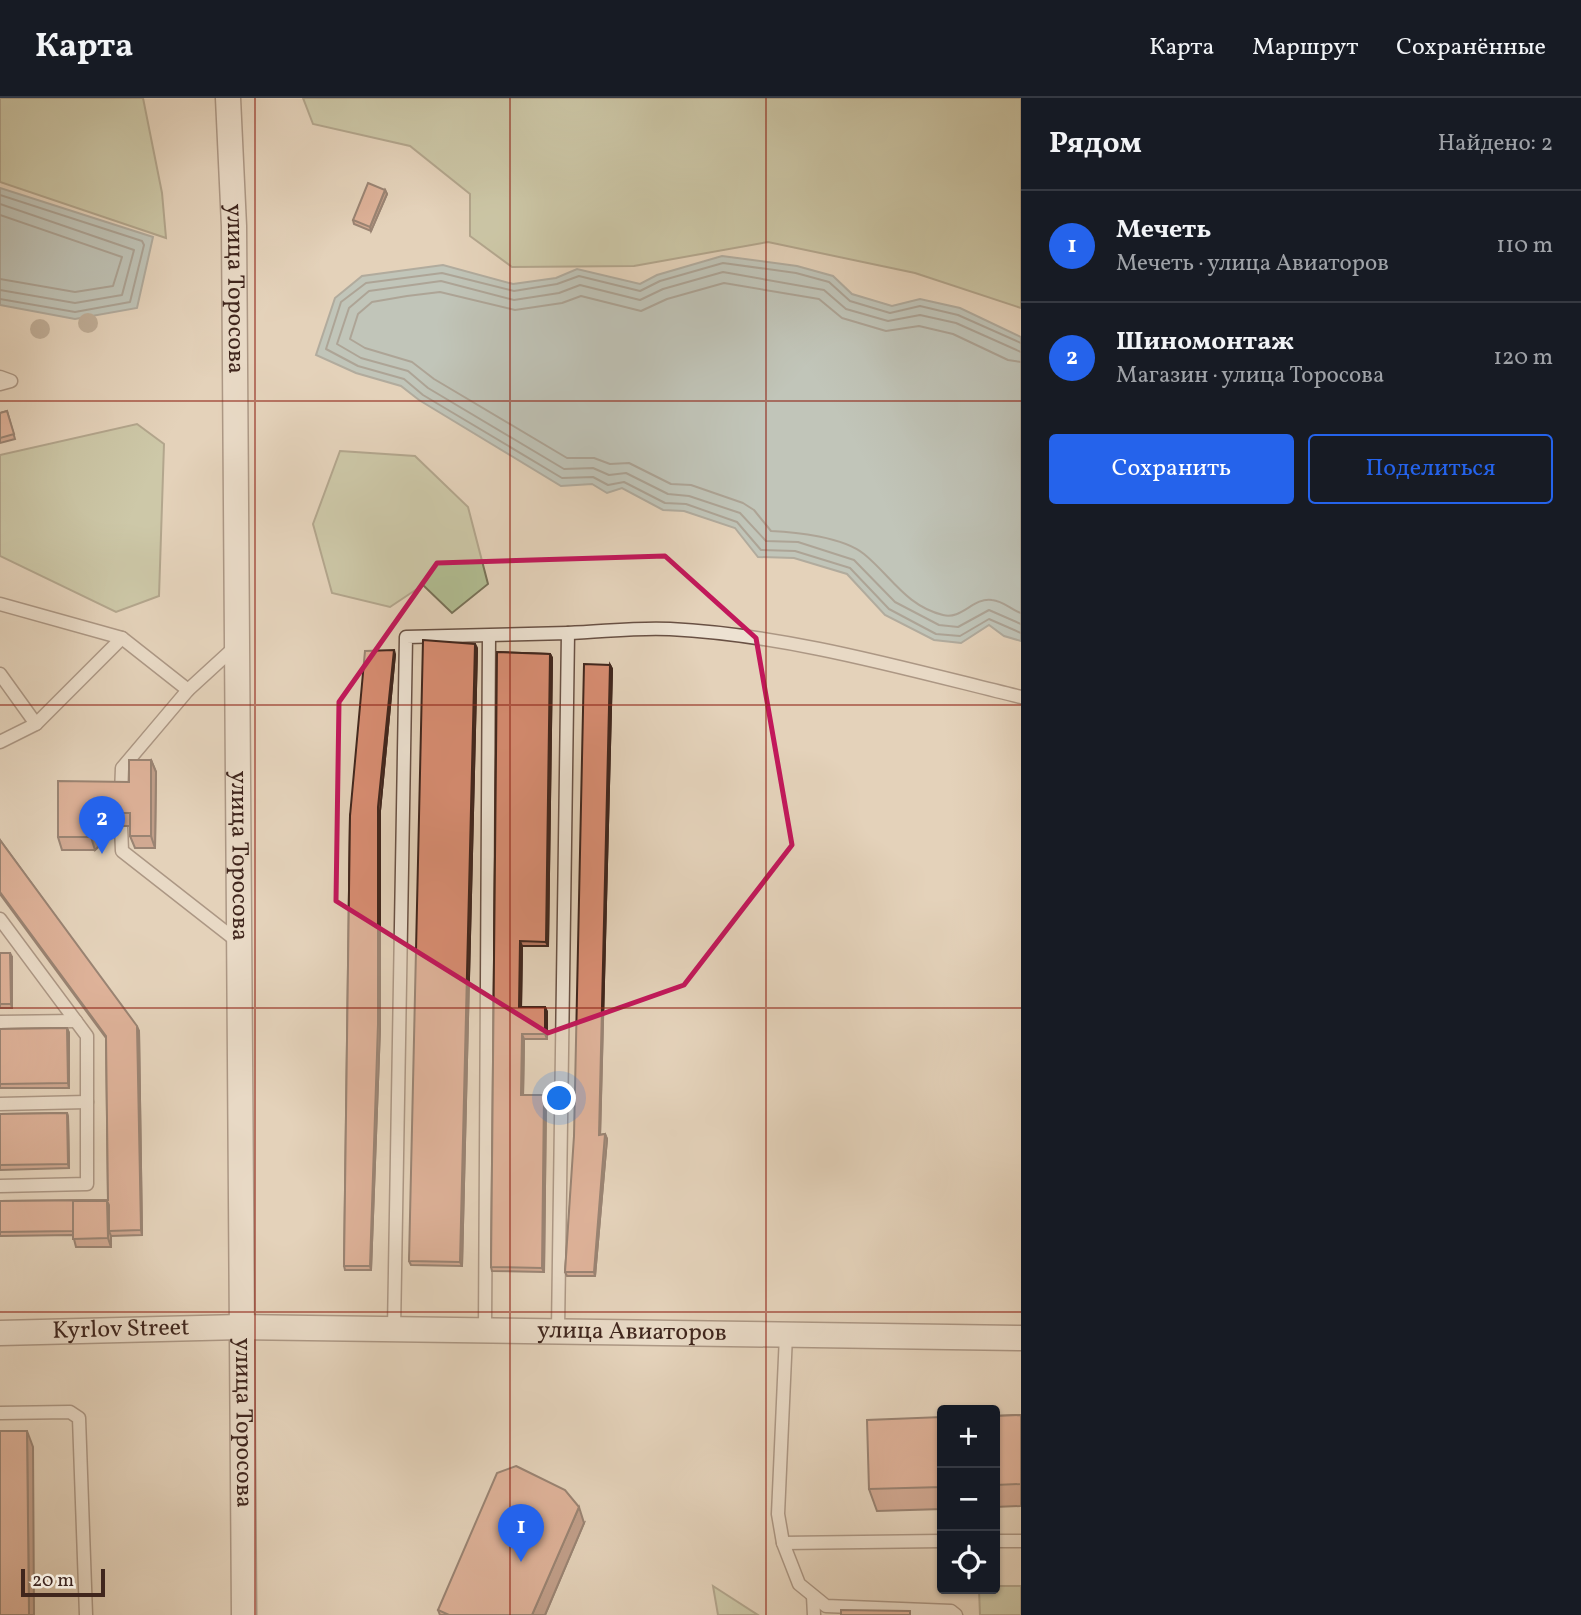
<!DOCTYPE html>
<html lang="ru">
<head>
<meta charset="utf-8">
<style>
	body { margin:0; font-family:Vollkorn,serif; background:#20242c; color:#f1f3f6 }
	.controls { position:absolute; right:21px; bottom:21px; display:grid; overflow:hidden; border-radius:7px; box-shadow:0 2px 5px #0004 }
	.controls button { width:63px; height:63px; display:grid; place-items:center; padding:0; border:0; border-bottom:2px solid #363941; background:#171b24; color:#f1f3f6; font:35px sans-serif }
	.scale { position:absolute; left:21px; bottom:18px; width:84px; box-sizing:border-box; padding-left:7px; border:4px solid #40261d; border-top:0; font-size:19px; line-height:24px; white-space:nowrap; color:#40261d; -webkit-text-stroke:5px #ede2d2; paint-order:stroke }
	.you { position:absolute; left:560px; top:1001px; width:24px; height:24px; margin:-18px; border:5px solid #fff; border-radius:50%; background:#1a73e8; box-shadow:0 0 0 10px #1a73e833 }
	.badge { display:grid; place-items:center; width:46px; height:46px; border-radius:50%; background:#2563eb; color:#fff; font-size:23px; font-weight:700 }
	.pin { position:absolute; translate:-50% -58px; filter:drop-shadow(0 2px 4px #0008) }
	.pin::after { content:''; position:absolute; top:37px; width:24px; height:21px; background:inherit; clip-path:polygon(0 0,100% 0,50% 100%) }
	.list { margin:0; padding:0; list-style:none }
	h2 { display:flex; justify-content:space-between; align-items:center; height:91px; margin:0; padding:0 28px; font-size:30px }
	h2 small { font-size:23px; font-weight:400; color:#9ea1a6 }
	.list li { display:grid; grid-template-columns:46px 1fr auto; gap:21px; align-items:center; box-sizing:border-box; height:112px; padding:0 28px; border-top:2px solid #363941 }
	.list b { display:block; font-size:26px; white-space:nowrap }
	.list p { margin:0; font-size:23px; white-space:nowrap; color:#9ea1a6 }
	.list em { font-size:23px; font-style:normal; color:#9ea1a6 }
	.actions { display:flex; gap:14px; padding:21px 28px }
	.actions a { flex:1; padding:16px 0; border:2px solid #2563eb; border-radius:7px; text-align:center; font-size:24px; color:#2563eb }
	.actions .main { background:#2563eb; color:#fff }
	.icon { flex:none; width:38px; height:38px; fill:none; stroke:currentColor; stroke-width:2; stroke-linecap:round; stroke-linejoin:round }
	.map { position:relative; flex:none; width:1021px; height:1517px; overflow:hidden }
	header { display:flex; align-items:center; gap:42px; box-sizing:border-box; height:98px; padding:0 35px; background:#171b24; border-bottom:2px solid #363941 }
	header strong { font-size:33px }
	nav { display:flex; gap:38px; margin-inline-start:auto; font-size:24px }
	main { display:flex }
	aside { flex:1; background:#171b24 }
	.map>svg:first-child { display:block }
</style>
</head>
<body>
<header>
<strong>Карта</strong>
<nav><a>Карта</a><a>Маршрут</a><a>Сохранённые</a></nav>
</header>
<main>
<div class="map">
<svg width="1021" height="1517" viewBox="0 0 1021 1517">
	<rect width="100%" height="100%" fill="#e4d2ba"/>
	<filter id="stains"><feTurbulence type="fractalNoise" baseFrequency=".00286" numOctaves="4"/><feColorMatrix values="0 0 0 0 .2 0 0 0 0 .09 0 0 0 0 .02 0 0 0 .5 -.17"/></filter>
	<radialGradient id="worn" r=".72"><stop offset=".6" stop-color="#630" stop-opacity="0"/><stop offset="1" stop-color="#630" stop-opacity=".3"/></radialGradient>
	<g fill="#b1bd92" stroke="#787258" stroke-width="2">
		<polygon points="0,0 143,0 162,95 166,140 0,84"/>
		<polygon points="303,0 1021,0 1021,210 915,175 768,144 634,168 512,169 470,138 470,96 410,48 313,26"/>
		<polygon points="137,326 164,346 159,498 116,514 0,458 0,357"/>
		<polygon points="340,353 415,358 468,409 488,486 452,515 423,487 390,509 332,495 313,426"/>
		<polygon points="713,1488 758,1517 718,1517"/>
		<polygon points="995,1488 1021,1488 1021,1517 980,1517 979,1491"/>
	</g>
	<g fill="#97b6b8" stroke="#747c7a" stroke-width="2">
		<polygon points="0,90 153,139 137,210 75,221 0,207"/>
		<polygon points="722,158 797,168 833,178 852,196 892,208 920,201 960,210 1021,239 1021,543 1004,538 989,527 961,545 934,542 885,517 847,476 794,460 758,459 735,430 684,413 663,412 622,390 607,395 592,386 561,388 419,302 401,288 356,275 316,257 335,200 362,178 443,167 513,186 556,180 577,171 640,186 657,177"/>
	</g>
	<g fill="none" stroke-linecap="round" stroke-linejoin="round">
		<g stroke="#6c6e6a" stroke-width="2">
			<polyline points="0,97 142,143 144,147 130,204 75,214 0,201"/>
			<polyline points="0,106 134,152 122,197 75,205 0,192"/>
			<polyline points="0,117 122,159 113,188 75,194 0,181"/>
			<polyline points="1021,245 958,217 920,208 890,215 850,203 829,184 796,175 723,165 660,183 640,193 579,178 557,186 514,193 442,175 366,185 341,204 326,251 358,268 404,281 423,297 562,380 593,379 608,387 624,384 665,405 686,406 737,424 761,452 795,453 850,470 889,511 936,536 960,538 989,521 1021,535"/>
			<polyline points="1021,254 956,225 920,217 888,223 846,211 824,192 723,174 663,191 640,202 580,187 559,195 514,202 441,183 369,193 349,210 337,246 361,260 408,273 428,290 564,371 593,370 609,377 626,375 668,396 689,398 740,415 766,443 798,444 854,462 895,504 939,527 958,529 989,512 1021,526"/>
			<path d="M1021,264L1008,262L953,236L919,228L886,233L842,220L819,201L724,185L667,201L641,213L581,198L562,205L515,212L440,194L407,198L372,204L358,216L350,241L365,250L412,264L434,281L567,360H594L610,366L629,365L671,386L691,387L743,405L754,412L771,433C796,434 843,439 864,456C891,478 906,508 943,517C962,522 973,499 992,502C1004,503 1011,512 1021,515"/>
		</g>
		<defs>
			<g id="service">
				<polyline points="0,279 11,283 0,286"/>
				<polyline points="0,506 122,540 188,592"/>
				<path d="M568,535C602,534 637,529 670,531C789,537 906,571 1021,599"/>
				<polyline points="0,576 36,626 122,540"/>
				<polyline points="0,644 36,626"/>
				<polyline points="121,696 122,670 188,592 235,549"/>
				<polyline points="121,728 122,753 237,843"/>
				<polyline points="0,821 87,938 87,1086 0,1088"/>
				<polyline points="0,924 76,923"/>
				<polyline points="0,1006 87,1004"/>
				<polyline points="394,1231 406,539 568,535 558,1232"/>
				<polyline points="485,1231 489,538"/>
				<polyline points="786,1237 778,1416 783,1445 799,1486 826,1508 951,1513 956,1517"/>
				<polyline points="0,1315 70,1314 79,1320 86,1517"/>
				<polyline points="995,1443 1021,1443"/>
				<polyline points="783,1445 942,1443"/>
				<polyline points="813,1498 814,1517"/>
			</g>
			<g id="minor">
				<path id="s1" d="M228,0L234,128L244,1517"/>
				<path id="s2" d="M0,1235L241,1229L1021,1240"/>
			</g>
		</defs>
		<use href="#service" stroke="#695144" stroke-width="15"/>
		<use href="#minor" stroke="#695144" stroke-width="27"/>
		<use href="#service" stroke="#ede2d2" stroke-width="12"/>
		<use href="#minor" stroke="#ede2d2" stroke-width="24"/>
	</g>
	<g fill="#968470">
		<circle cx="88" cy="225" r="10"/>
		<circle cx="40" cy="231" r="10"/>
	</g>
	<g fill="#ba7962" stroke="#40261d" stroke-width="2">
		<polygon points="385,92 387,96 371,133 354,126 353,122"/>
		<polygon points="7,313 15,341 0,345 0,315"/>
		<polygon points="477,550 462,1168 411,1167 409,1163"/>
		<polygon points="497,554 550,556 552,560 548,848 522,848 521,909 545,909 547,914 547,941 524,941 523,997 544,997 546,1002 544,1174 492,1173 491,1169"/>
		<polygon points="395,556 380,713 380,930 371,1172 345,1172 344,1168 350,718"/>
		<polygon points="610,567 612,571 600,1037 605,1036 607,1041 595,1178 567,1178 565,1174"/>
		<polygon points="151,662 156,674 155,750 135,750 130,738 130,728 107,728 107,740 95,752 62,752 58,739 129,684"/>
		<polygon points="0,742 139,933 142,1137 111,1138 111,1149 76,1149 73,1137 0,1138 0,1103 108,1102 106,940 0,796"/>
		<polygon points="0,855 12,859 12,910 0,910"/>
		<polygon points="67,930 69,935 69,990 0,990 0,931"/>
		<polygon points="67,1015 68,1019 69,1070 0,1072 0,1016"/>
		<polygon points="1021,1317 1021,1408 995,1409 995,1318"/>
		<polygon points="942,1319 942,1411 877,1413 869,1391"/>
		<polygon points="584,1425 545,1517 440,1517 438,1512"/>
	</g>
	<g fill="#976350" stroke="#40261d" stroke-width="2">
		<polygon points="385,92 387,96 371,133 370,129"/>
		<polygon points="475,546 477,550 462,1168 460,1164"/>
		<polygon points="394,552 395,556 380,713 380,930 371,1172 370,1168 378,709"/>
		<polygon points="550,556 552,560 548,848 546,844"/>
		<polygon points="610,567 612,571 600,1041 599,1037"/>
		<polygon points="151,662 156,674 155,750 151,738"/>
		<polygon points="103,715 107,728 107,740 95,752 91,739"/>
		<polygon points="520,843 522,848 521,913 519,909"/>
		<polygon points="10,855 12,859 12,910 11,906"/>
		<polygon points="545,909 547,914 547,941 545,936"/>
		<polygon points="137,928 139,933 142,1137 141,1132"/>
		<polygon points="67,930 69,935 69,990 68,985"/>
		<polygon points="522,936 524,941 523,1001 521,997"/>
		<polygon points="544,997 546,1002 544,1174 542,1170"/>
		<polygon points="67,1015 68,1019 69,1070 68,1066"/>
		<polygon points="605,1036 607,1041 595,1178 594,1174"/>
		<polygon points="107,1103 110,1111 109,1133 111,1138 111,1149 108,1140"/>
		<polygon points="27,1333 33,1349 34,1517 29,1517"/>
		<polygon points="579,1409 584,1425 545,1517 532,1517"/>
	</g>
	<g fill="#d88d72" stroke="#40261d" stroke-width="2">
		<polygon points="368,85 385,92 370,129 353,122"/>
		<polygon points="7,313 14,336 0,340 0,315"/>
		<polygon points="423,542 475,546 460,1164 409,1163"/>
		<polygon points="394,552 378,709 378,926 370,1168 344,1168 350,718 365,553"/>
		<polygon points="497,554 550,556 546,844 520,843 519,909 545,909 545,936 522,936 521,997 544,997 542,1170 491,1169"/>
		<polygon points="584,566 610,567 599,1037 605,1036 594,1174 565,1174 574,1038"/>
		<polygon points="129,662 151,662 151,738 130,738 130,715 103,715 103,728 91,739 58,739 58,683 129,684"/>
		<polygon points="0,742 137,928 141,1132 109,1133 109,1107 107,1103 73,1103 73,1133 0,1134 0,1103 108,1102 106,938 0,794"/>
		<polygon points="0,855 10,855 11,906 0,906"/>
		<polygon points="67,930 68,985 0,986 0,931"/>
		<polygon points="67,1015 68,1066 0,1067 0,1016"/>
		<polygon points="73,1103 107,1103 108,1140 73,1141"/>
		<polygon points="1021,1317 1021,1386 995,1387 995,1318"/>
		<polygon points="942,1319 942,1389 869,1391 867,1322"/>
		<polygon points="0,1333 27,1333 29,1517 0,1517"/>
		<polygon points="516,1368 565,1392 579,1409 532,1517 449,1517 438,1512 497,1375"/>
		<polygon points="841,1512 910,1513 910,1517 841,1517"/>
	</g>
	<path d="M0 0H1021V1517H0ZM665,458L756,540L792,747L684,887L548,935L336,803L339,604L437,465Z" fill="#e4d2ba" fill-opacity=".55" fill-rule="evenodd"/>
	<path fill="none" stroke="#c2185b" stroke-width="5" stroke-linejoin="round" d="M665,458L756,540L792,747L684,887L548,935L336,803L339,604L437,465Z"/>
	<path fill="none" stroke="#8f2418" stroke-width="2" stroke-opacity="0.55" d="M255,0V1517M510,0V1517M766,0V1517M0,303H1021M0,607H1021M0,910H1021M0,1214H1021"/>
	<g text-anchor="middle" dominant-baseline="central" stroke-width="5" stroke-linejoin="round" paint-order="stroke">
		<g font-size="24" fill="#40261d" stroke="#ede2d2">
			<text stroke="none"><textPath href="#s1" startOffset="191">улица Торосова</textPath></text>
			<text stroke="none"><textPath href="#s1" startOffset="758">улица Торосова</textPath></text>
			<text stroke="none"><textPath href="#s2" startOffset="121">Kyrlov Street</textPath></text>
			<text stroke="none"><textPath href="#s2" startOffset="632">улица Авиаторов</textPath></text>
			<text stroke="none"><textPath href="#s1" startOffset="1325">улица Торосова</textPath></text>
		</g>
	</g>
	<rect width="100%" height="100%" filter="url(#stains)"/>
	<rect width="100%" height="100%" fill="url(#worn)"/>
</svg>
<div class="controls">
<button>+</button>
<button>−</button>
<button><svg class="icon" aria-label="locate" viewBox="0 0 24 24"><circle cx="12" cy="12" r="6"/><path d="M12 2v4M12 18v4M2 12h4M18 12h4"/></svg></button>
</div>
<div class="scale">20 m</div>
<div class="you"></div>
<div class="pin badge" style="left:521px;top:1464px">1</div>
<div class="pin badge" style="left:102px;top:756px">2</div>
</div>
<aside>
<h2>Рядом<small>Найдено: 2</small></h2>
<ul class="list">
<li><span class="badge">1</span><div><b>Мечеть</b><p>Мечеть · улица Авиаторов</p></div><em>110 m</em></li>
<li><span class="badge">2</span><div><b>Шиномонтаж</b><p>Магазин · улица Торосова</p></div><em>120 m</em></li>
</ul>
<div class="actions"><a class="main">Сохранить</a><a>Поделиться</a></div>
</aside>
</main>
</body>
</html>
